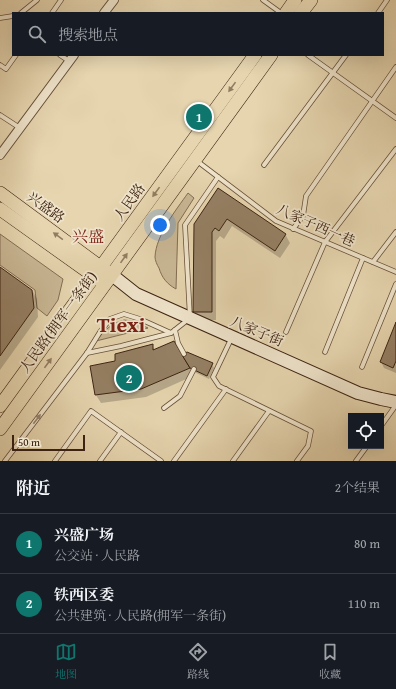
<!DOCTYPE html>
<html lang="zh">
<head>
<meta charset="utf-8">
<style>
	body { margin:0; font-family:"Gentium Book Plus","Noto Serif SC",serif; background:#20242c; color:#f1f3f6 }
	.controls { position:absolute; right:12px; bottom:12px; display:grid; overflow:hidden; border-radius:0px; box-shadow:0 4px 16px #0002 }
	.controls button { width:36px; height:36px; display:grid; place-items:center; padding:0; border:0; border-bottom:1px solid #363941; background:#171b24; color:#f1f3f6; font:20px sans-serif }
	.scale { position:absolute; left:12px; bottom:10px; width:73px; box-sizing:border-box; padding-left:4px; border:2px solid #3d2312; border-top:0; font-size:11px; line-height:14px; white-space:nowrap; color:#3d2312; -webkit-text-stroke:3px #efe4cb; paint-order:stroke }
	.you { position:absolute; left:160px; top:225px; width:14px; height:14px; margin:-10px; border:3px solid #fff; border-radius:50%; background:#1a73e8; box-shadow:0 0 0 6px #1a73e833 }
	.badge { display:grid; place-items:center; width:26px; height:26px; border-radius:50%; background:#0f766e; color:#fff; font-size:13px; font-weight:700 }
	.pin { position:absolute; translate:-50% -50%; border:2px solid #fff; box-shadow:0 1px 4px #0006 }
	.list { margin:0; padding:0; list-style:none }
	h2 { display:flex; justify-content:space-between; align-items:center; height:52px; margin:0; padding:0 16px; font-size:17px }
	h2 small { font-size:13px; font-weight:400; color:#9ea1a6 }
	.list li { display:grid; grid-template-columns:26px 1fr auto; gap:12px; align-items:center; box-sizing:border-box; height:60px; padding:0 16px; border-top:1px solid #363941 }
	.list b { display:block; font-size:15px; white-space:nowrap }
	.list p { margin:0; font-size:13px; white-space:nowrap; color:#9ea1a6 }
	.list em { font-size:13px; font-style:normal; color:#9ea1a6 }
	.icon { flex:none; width:22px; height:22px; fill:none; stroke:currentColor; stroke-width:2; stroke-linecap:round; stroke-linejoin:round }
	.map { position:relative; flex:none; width:396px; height:461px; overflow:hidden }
	.search { position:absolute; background:#171b24; box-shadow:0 4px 16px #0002; left:12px; right:12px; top:12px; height:44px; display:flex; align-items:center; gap:10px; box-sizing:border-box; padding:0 14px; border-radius:0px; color:#9ea1a6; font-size:15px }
	.sheet { height:172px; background:#171b24 }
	nav { display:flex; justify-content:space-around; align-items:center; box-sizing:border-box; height:56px; border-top:1px solid #363941; background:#171b24; font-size:11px; color:#9ea1a6 }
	nav a { display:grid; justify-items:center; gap:2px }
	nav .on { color:#0f766e }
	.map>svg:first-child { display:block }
</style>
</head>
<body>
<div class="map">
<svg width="396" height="461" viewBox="0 0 396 461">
	<rect width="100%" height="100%" fill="#e6d5af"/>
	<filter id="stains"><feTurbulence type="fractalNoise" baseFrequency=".005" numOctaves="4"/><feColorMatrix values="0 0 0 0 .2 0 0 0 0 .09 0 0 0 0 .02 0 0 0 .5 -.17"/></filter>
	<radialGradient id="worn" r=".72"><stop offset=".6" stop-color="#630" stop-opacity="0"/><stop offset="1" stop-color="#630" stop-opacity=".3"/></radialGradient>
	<g fill="#c9b794" stroke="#836d53">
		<path d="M188,193L194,198L178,223L176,289C167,284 162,278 159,268C157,265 155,260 155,257C156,235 176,210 188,193Z"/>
		<polygon points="0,234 63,279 58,300 47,316 37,308 35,290 0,265"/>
		<path d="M124,320L133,321L148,328L96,341C105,330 110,324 124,320Z"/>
	</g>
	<g fill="#0003">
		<polygon points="218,189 285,234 290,243 280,258 232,226 224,239 220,236 216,241 216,320 199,320 194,311"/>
		<polygon points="0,268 32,290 37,299 38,317 0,370"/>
		<polygon points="396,325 396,373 384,368 381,362"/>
		<polygon points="152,345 155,351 212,364 214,368 209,379 190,370 193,376 146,397 101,403 96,395 116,362"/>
	</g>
	<g fill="#958064" stroke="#3d2312">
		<polygon points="218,188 286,234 275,251 227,219 219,231 215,228 212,232 212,312 193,312 194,224"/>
		<polygon points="0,267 32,290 34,308 0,356"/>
		<polygon points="396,322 396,361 393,368 380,362"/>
		<polygon points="174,341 190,368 141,389 95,395 90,366 115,361 115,354 153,344 153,350"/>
		<polygon points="187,352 213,363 207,376 190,368 182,355"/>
	</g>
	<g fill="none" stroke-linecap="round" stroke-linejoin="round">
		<defs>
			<g id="lane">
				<polyline points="263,0 281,13"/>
				<polyline points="21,13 37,0"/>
				<polyline points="52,13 61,0"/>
				<polyline points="378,13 387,0"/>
				<polyline points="0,18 13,16"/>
				<polyline points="60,55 69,61"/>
				<polyline points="308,55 396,118"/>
				<polyline points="0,65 6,69 16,55"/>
				<polyline points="0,115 20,128"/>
				<polyline points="197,161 276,221 396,272"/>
				<polyline points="264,165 346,55"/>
				<polyline points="293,229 303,216 306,196 396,67"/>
				<polyline points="373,262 396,232"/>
				<polyline points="175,330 178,343 184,354"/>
				<polyline points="286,332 325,242 396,149"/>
				<polyline points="232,337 213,377 219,386 311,431 308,446 297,461"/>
				<polyline points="325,352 363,258"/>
				<polyline points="87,353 121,346 171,333 190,318 185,225 218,177"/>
				<polyline points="362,367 396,284"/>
				<polyline points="164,408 180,396 194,369"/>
				<polyline points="381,426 396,405"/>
				<polyline points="5,461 87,353 100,332 110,319 124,314 140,319 171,333"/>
				<polyline points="55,461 91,411 161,461"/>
				<polyline points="100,461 121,432"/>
				<polyline points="174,461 226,389"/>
				<polyline points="233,461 269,411"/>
				<polyline points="356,461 367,446"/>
			</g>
			<g id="street">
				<polyline points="104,13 114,0"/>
				<polyline points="0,155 74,55"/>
			</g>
			<polyline id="secondary" points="112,275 136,294 358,393 381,399 396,402"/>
			<g id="primary">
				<polyline points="286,13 295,0"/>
				<polyline points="301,13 311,0"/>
				<polyline points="0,193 107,272"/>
				<polyline points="0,209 101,281"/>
				<polyline points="0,406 255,55"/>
				<polyline points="0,429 271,55"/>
			</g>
		</defs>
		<use href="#lane" stroke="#675039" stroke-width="5.5"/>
		<use href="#street" stroke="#675039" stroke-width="10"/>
		<use href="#secondary" stroke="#3d2312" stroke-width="14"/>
		<use href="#primary" stroke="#3d2312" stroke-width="14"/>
		<use href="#lane" stroke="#efe4cb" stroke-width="4"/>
		<use href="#street" stroke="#efe4cb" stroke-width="8"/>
		<use href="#secondary" stroke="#efe4cb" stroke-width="12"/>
		<use href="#primary" stroke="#e6d5af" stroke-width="13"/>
	</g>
	<defs><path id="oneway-solid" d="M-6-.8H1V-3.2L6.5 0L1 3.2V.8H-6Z"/></defs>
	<g fill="#927c60">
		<use href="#oneway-solid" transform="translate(232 87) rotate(126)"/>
		<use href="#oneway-solid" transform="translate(156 192) rotate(126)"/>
		<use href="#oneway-solid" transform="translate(58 236) rotate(-144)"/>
		<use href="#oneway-solid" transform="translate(124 258) rotate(-55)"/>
		<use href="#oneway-solid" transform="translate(48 363) rotate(-54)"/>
	</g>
	<use fill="#96846e" href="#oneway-solid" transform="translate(37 419) rotate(-53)"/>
	<g text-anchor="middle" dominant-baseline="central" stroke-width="3.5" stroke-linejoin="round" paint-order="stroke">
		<g font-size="14" fill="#3d2312" stroke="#efe4cb">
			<text transform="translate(129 202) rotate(-54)">人民路</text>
			<text transform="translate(46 207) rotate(36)">兴盛路</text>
			<text transform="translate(316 225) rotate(24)">八家子西一巷</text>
			<text transform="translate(58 322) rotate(-54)">人民路(拥军一条街)</text>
			<text transform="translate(257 331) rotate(23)">八家子街</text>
		</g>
		<g font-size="16" fill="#7a1f14" stroke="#efe4cb">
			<text x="88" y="236">兴盛</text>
		</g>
		<g font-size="22" font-weight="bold" fill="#7a1f14" stroke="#efe4cb">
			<text x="121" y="324">Tiexi</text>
		</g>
	</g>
	<rect width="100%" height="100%" filter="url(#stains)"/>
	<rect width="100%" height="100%" fill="url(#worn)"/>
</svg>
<div class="controls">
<button><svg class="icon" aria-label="locate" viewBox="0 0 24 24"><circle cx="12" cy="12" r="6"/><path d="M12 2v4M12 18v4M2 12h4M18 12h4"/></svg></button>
</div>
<div class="scale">50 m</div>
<div class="you"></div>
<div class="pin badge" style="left:199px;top:117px">1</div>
<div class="pin badge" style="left:129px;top:378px">2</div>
<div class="search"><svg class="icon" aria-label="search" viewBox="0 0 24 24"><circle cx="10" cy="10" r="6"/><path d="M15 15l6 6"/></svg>搜索地点</div>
</div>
<section class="sheet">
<h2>附近<small>2个结果</small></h2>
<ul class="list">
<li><span class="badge">1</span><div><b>兴盛广场</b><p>公交站 · 人民路</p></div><em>80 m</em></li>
<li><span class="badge">2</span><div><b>铁西区委</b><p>公共建筑 · 人民路(拥军一条街)</p></div><em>110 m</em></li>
</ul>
</section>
<nav>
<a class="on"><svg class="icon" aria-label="map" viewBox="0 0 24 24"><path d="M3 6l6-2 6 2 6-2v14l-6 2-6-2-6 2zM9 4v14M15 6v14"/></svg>地图</a>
<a><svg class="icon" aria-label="directions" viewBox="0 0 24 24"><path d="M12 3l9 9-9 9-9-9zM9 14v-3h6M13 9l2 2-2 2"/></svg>路线</a>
<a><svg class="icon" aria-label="saved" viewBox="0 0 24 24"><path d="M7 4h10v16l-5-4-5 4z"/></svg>收藏</a>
</nav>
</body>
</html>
